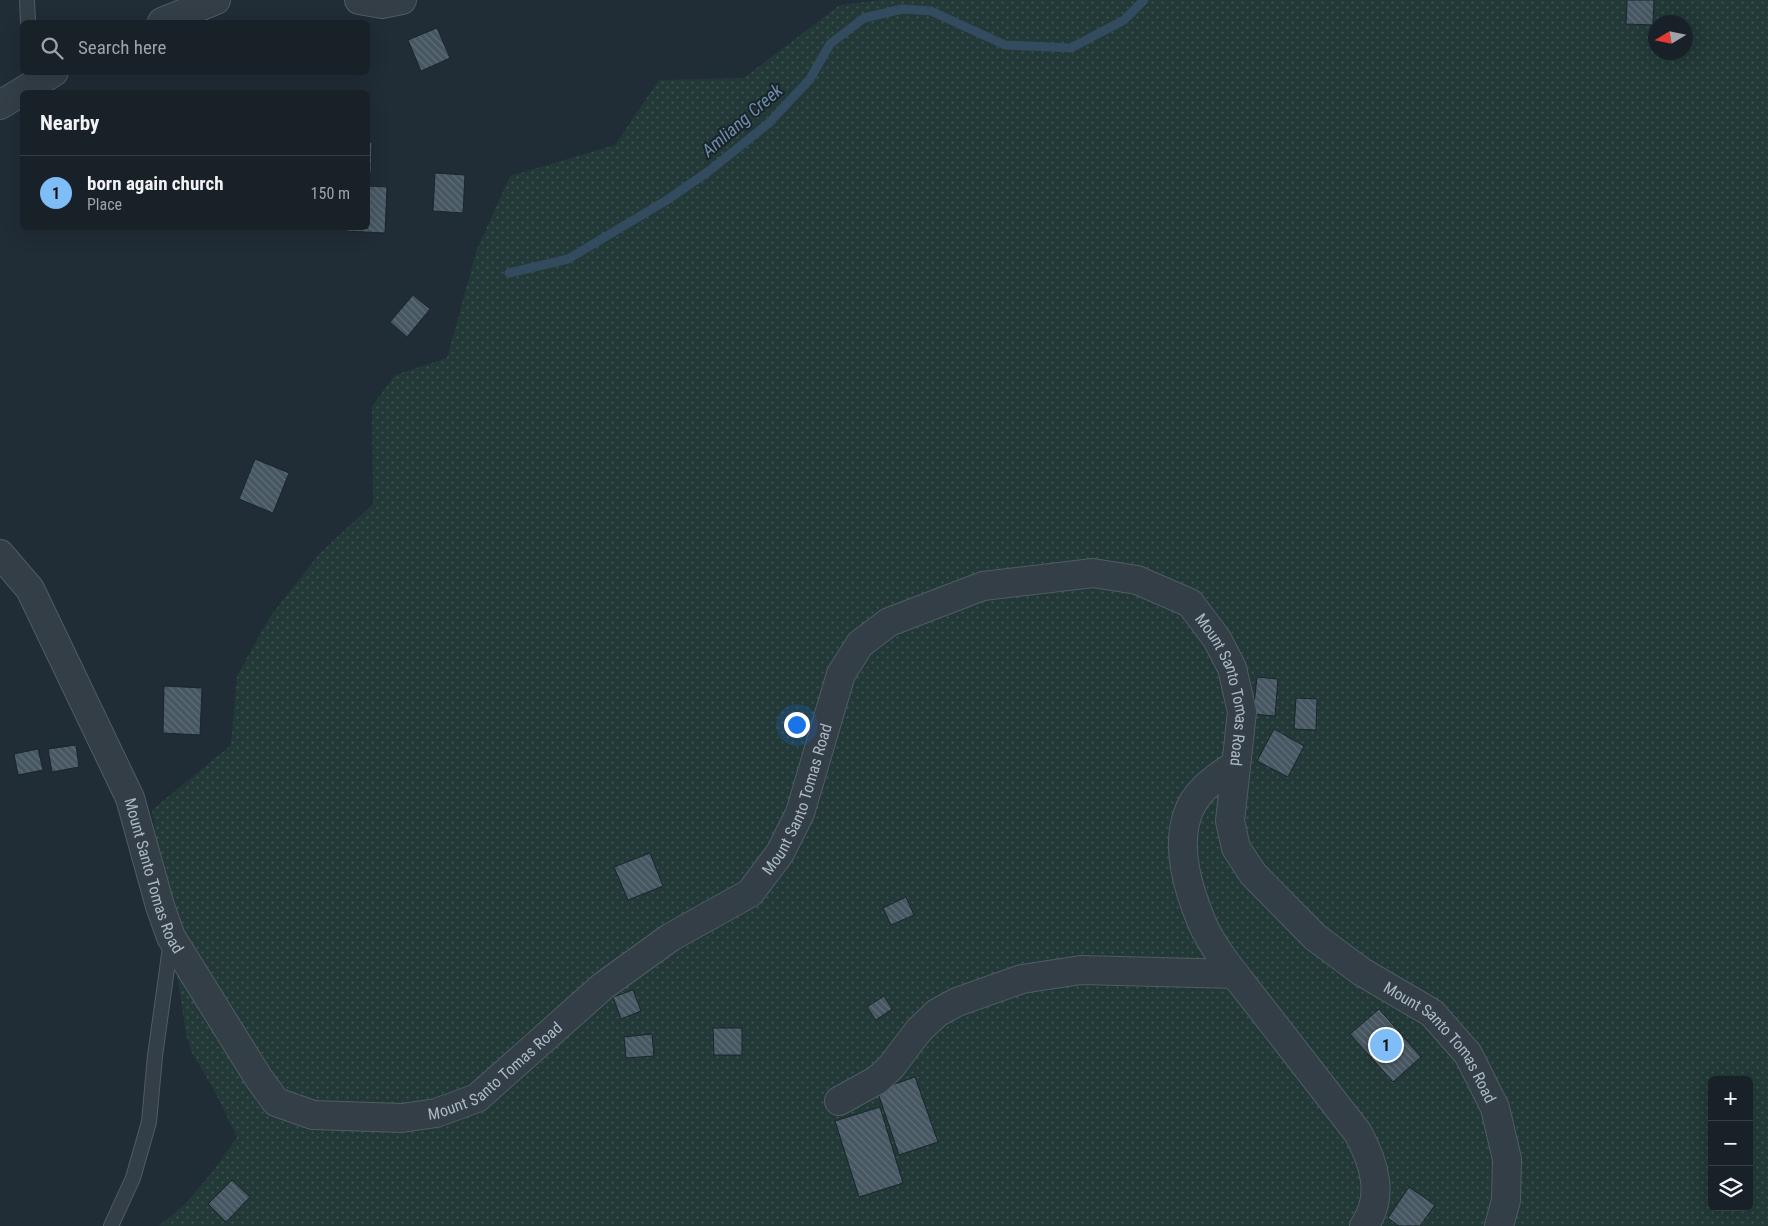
<!DOCTYPE html>
<html lang="en">
<head>
<meta charset="utf-8">
<style>
	body { margin:0; font-family:"Roboto Condensed",sans-serif; background:#212930; color:#f1f3f6 }
	.controls { position:absolute; right:15px; bottom:15px; display:grid; overflow:hidden; border-radius:8px; box-shadow:0 5px 20px #0002 }
	.controls button { width:45px; height:45px; display:grid; place-items:center; padding:0; border:0; border-bottom:1px solid #363e45; background:#182128; color:#f1f3f6; font:25px sans-serif }
	.compass { position:absolute; left:1648px; top:15px; width:45px; height:45px; border-radius:50%; background:#182128; box-shadow:0 5px 20px #0002; rotate:260deg }
	.you { position:absolute; left:796px; top:724px; width:18px; height:18px; margin:-12px; border:4px solid #fff; border-radius:50%; background:#1a73e8; box-shadow:0 0 0 8px #1a73e833 }
	.badge { display:grid; place-items:center; width:32px; height:32px; border-radius:50%; background:#7fbdf7; color:#111; font-size:16px; font-weight:700 }
	.pin { position:absolute; translate:-50% -50%; border:2px solid #fff; box-shadow:0 1px 5px #0006 }
	.list { margin:0; padding:0; list-style:none }
	h2 { display:flex; justify-content:space-between; align-items:center; height:65px; margin:0; padding:0 20px; font-size:21px }
	h2 small { font-size:16px; font-weight:400; color:#9fa3a8 }
	.list li { display:grid; grid-template-columns:32px 1fr auto; gap:15px; align-items:center; box-sizing:border-box; height:75px; padding:0 20px; border-top:1px solid #363e45 }
	.list b { display:block; font-size:19px; white-space:nowrap }
	.list p { margin:0; font-size:16px; white-space:nowrap; color:#9fa3a8 }
	.list em { font-size:16px; font-style:normal; color:#9fa3a8 }
	.icon { flex:none; width:28px; height:28px; fill:none; stroke:currentColor; stroke-width:2; stroke-linecap:round; stroke-linejoin:round }
	.map { position:relative; flex:none; width:1768px; height:1226px; overflow:hidden }
	.search { position:absolute; background:#182128; box-shadow:0 5px 20px #0002; left:20px; top:20px; width:350px; height:55px; display:flex; align-items:center; gap:12px; box-sizing:border-box; padding:0 18px; border-radius:8px; color:#9fa3a8; font-size:19px }
	.panel { position:absolute; background:#182128; box-shadow:0 5px 20px #0002; left:20px; top:90px; width:350px; height:140px; border-radius:8px }
	.map>svg:first-child { display:block }
</style>
</head>
<body>
<div class="map">
<svg width="1768" height="1226" viewBox="0 0 1768 1226">
	<defs>
		<pattern id="grass-dots" width="8" height="8" patternUnits="userSpaceOnUse" patternTransform="scale(1.25)"><rect width="8" height="8" fill="#223938"/><path d="M2 2h.1M6 6h.1" fill="none" stroke="#3f5453" stroke-width="1.8" stroke-linecap="round"/></pattern>
		<pattern id="building-back-hatch" width="6" height="6" patternUnits="userSpaceOnUse" patternTransform="scale(1.25)"><rect width="6" height="6" fill="#475762"/><path d="M-1 5l2 2M0 0l6 6M5-1l2 2" fill="none" stroke="#5f6d77"/></pattern>
	</defs>
	<rect width="100%" height="100%" fill="#202c36"/>
	<path fill="url(#grass-dots)" fill-rule="evenodd" d="M881,0H1768V1226H159L184,1205L214,1170L237,1137L212,1086L192,1053L186,1034L152,810L231,745L237,676L269,618L320,553L373,504L372,406L395,375L447,358L477,249L510,176L615,145L659,80L744,78L840,5ZM1656,22H1686V52H1656ZM1712,1080H1749V1207H1712Z"/>
	<g fill="none" stroke-linecap="round" stroke-linejoin="round">
		<polyline stroke="#334b5e" stroke-width="9" points="509,273 568,259 667,200 709,171 769,123 810,79 830,44 864,18 902,9 931,11 1005,45 1071,48 1124,20 1144,0"/>
	</g>
	<g fill="url(#building-back-hatch)" stroke="#1a252d">
		<polygon points="1627,0 1654,0 1653,25 1626,24"/>
		<polygon points="437,28 450,58 421,71 408,40"/>
		<polygon points="368,142 372,142 371,174 368,174"/>
		<polygon points="435,173 465,175 463,213 433,211"/>
		<polygon points="368,186 387,187 385,233 346,231 346,228 368,228"/>
		<polygon points="413,295 430,309 407,337 390,322"/>
		<polygon points="255,459 289,473 273,513 239,499"/>
		<polygon points="1257,677 1278,679 1275,716 1253,714"/>
		<polygon points="164,686 202,688 200,735 163,733"/>
		<polygon points="1296,698 1317,699 1316,730 1294,729"/>
		<polygon points="1274,729 1304,746 1288,777 1257,761"/>
		<polygon points="76,745 79,767 52,772 48,749"/>
		<polygon points="38,749 43,770 18,775 14,754"/>
		<polygon points="650,853 663,886 628,900 614,867"/>
		<polygon points="906,897 914,915 891,925 883,908"/>
		<polygon points="633,990 641,1011 621,1019 613,997"/>
		<polygon points="884,996 892,1009 876,1020 867,1007"/>
		<polygon points="1379,1009 1421,1057 1393,1082 1350,1034"/>
		<polygon points="713,1028 742,1028 742,1055 714,1055"/>
		<polygon points="652,1034 654,1056 626,1058 624,1037"/>
		<polygon points="915,1077 938,1142 899,1155 877,1090"/>
		<polygon points="880,1107 903,1183 859,1197 835,1121"/>
		<polygon points="232,1180 250,1197 226,1222 208,1204"/>
		<polygon points="1409,1187 1435,1205 1420,1226 1399,1226 1388,1218"/>
	</g>
	<g fill="none" stroke-linecap="round" stroke-linejoin="round">
		<defs>
			<g id="service">
				<polyline points="27,0 28,22"/>
				<polyline points="111,1226 133,1178 149,1122 155,1056 171,940"/>
			</g>
			<g id="minor">
				<polyline points="359,0 382,4 402,0"/>
				<polyline points="162,22 216,0"/>
				<polyline points="0,105 54,72"/>
				<path d="M1235,765C1214,779 1195,791 1187,816C1176,851 1189,891 1202,923C1213,949 1241,982 1258,1004C1291,1047 1325,1090 1358,1133C1374,1163 1385,1196 1364,1226"/>
				<polyline points="839,1101 877,1080 891,1067 919,1030 937,1013 957,1002 1022,979 1081,970 1235,974"/>
			</g>
			<g id="tertiary">
				<path id="s1" d="M0,554L30,589L130,798L160,906L171,937L258,1077L276,1102L313,1115L402,1118L436,1113L477,1098L603,986L671,937L750,893L780,853L800,813L841,674L860,644L889,622L983,586L1093,573L1137,580L1190,603L1217,639L1232,668L1242,712L1230,821L1236,848L1253,874L1315,937L1362,972L1432,1013L1468,1054L1495,1108L1507,1159L1506,1200L1499,1226"/>
			</g>
		</defs>
		<use href="#service" stroke="#505c65" stroke-width="16"/>
		<use href="#minor" stroke="#505c65" stroke-width="30"/>
		<use href="#tertiary" stroke="#505c65" stroke-width="30"/>
		<use href="#service" stroke="#333e47" stroke-width="14"/>
		<use href="#minor" stroke="#333e47" stroke-width="28"/>
		<use href="#tertiary" stroke="#333e47" stroke-width="28"/>
	</g>
	<g text-anchor="middle" dominant-baseline="central" stroke-width="4" stroke-linejoin="round" paint-order="stroke">
		<g font-size="16" fill="#adb9c4" stroke="#19232b">
			<text stroke="none"><textPath href="#s1" startOffset="1889">Mount Santo Tomas Road</textPath></text>
			<text stroke="none"><textPath href="#s1" startOffset="1274">Mount Santo Tomas Road</textPath></text>
			<text stroke="none"><textPath href="#s1" startOffset="359">Mount Santo Tomas Road</textPath></text>
			<text stroke="none"><textPath href="#s1" startOffset="2339">Mount Santo Tomas Road</textPath></text>
			<text stroke="none"><textPath href="#s1" startOffset="854">Mount Santo Tomas Road</textPath></text>
		</g>
		<g font-size="18" font-style="italic" fill="#6d8ea8" stroke="#19232b">
			<text transform="translate(742 120) rotate(-41)">Amliang Creek</text>
		</g>
	</g>
</svg>
<div class="controls">
<button>+</button>
<button>−</button>
<button><svg class="icon" aria-label="layers" viewBox="0 0 24 24"><path d="M12 4l9 5-9 5-9-5zM3 14l9 5 9-5"/></svg></button>
</div>
<svg class="compass" viewBox="-18 -18 36 36"><path d="M0-13l5 13h-10z" fill="#e53935"/><path d="M0 13l5-13h-10z" fill="#9fa3a8"/></svg>
<div class="you"></div>
<div class="pin badge" style="left:1386px;top:1045px">1</div>
<div class="search"><svg class="icon" aria-label="search" viewBox="0 0 24 24"><circle cx="10" cy="10" r="6"/><path d="M15 15l6 6"/></svg>Search here</div>
<section class="panel">
<h2>Nearby<small></small></h2>
<ul class="list">
<li><span class="badge">1</span><div><b>born again church</b><p>Place</p></div><em>150 m</em></li>
</ul>
</section>
</div>
</body>
</html>
